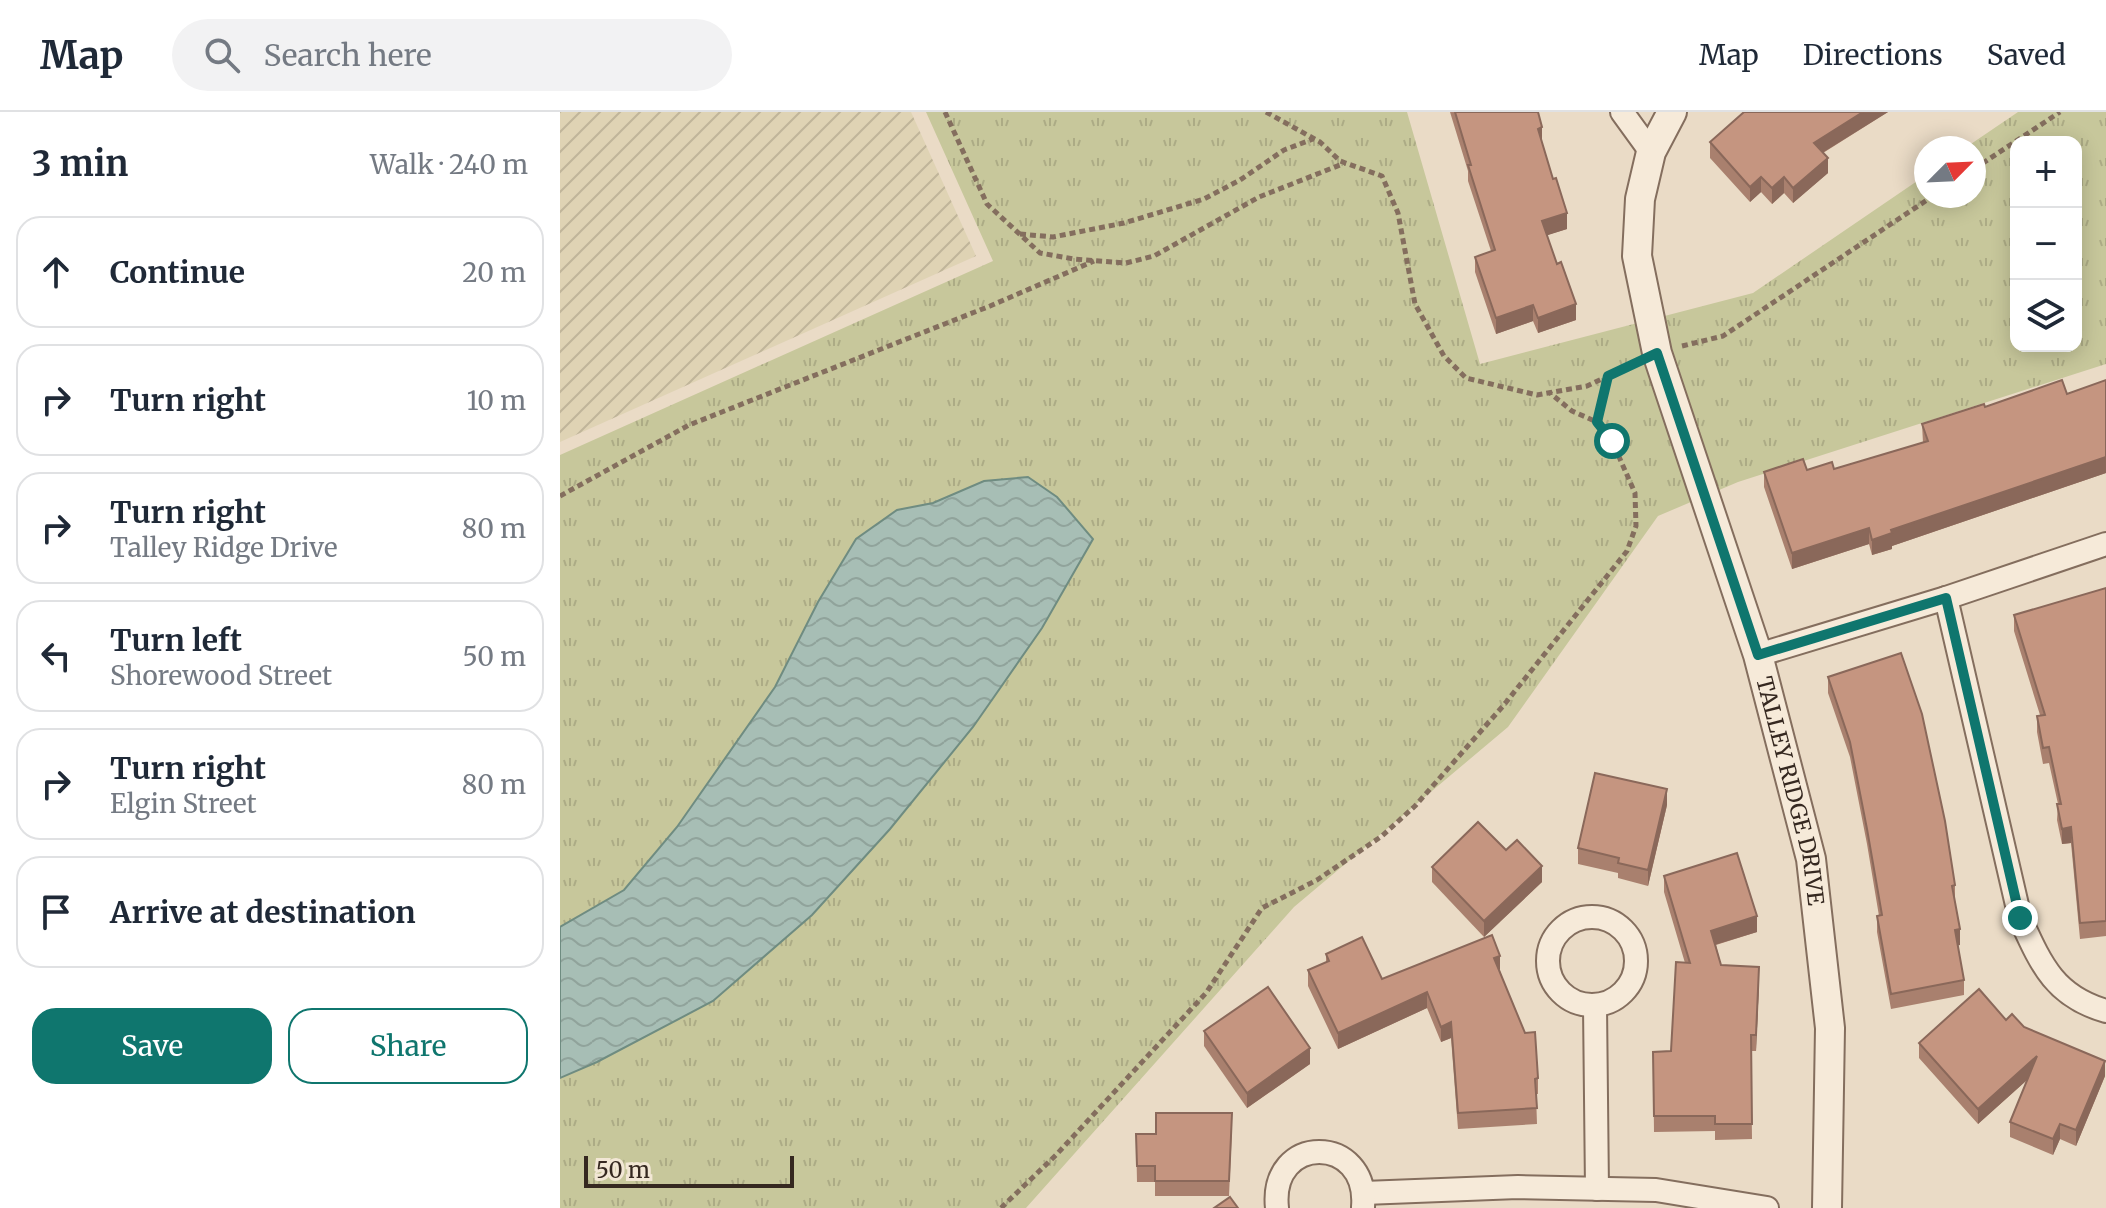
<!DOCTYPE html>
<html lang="en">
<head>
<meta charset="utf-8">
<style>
	body { margin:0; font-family:Merriweather,serif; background:#f2f2f3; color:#1f2937 }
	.controls { position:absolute; right:24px; top:24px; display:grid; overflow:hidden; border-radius:16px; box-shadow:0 4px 20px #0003 }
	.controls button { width:72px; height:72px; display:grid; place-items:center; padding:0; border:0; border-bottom:2px solid #e0e1e3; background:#fff; color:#1f2937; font:40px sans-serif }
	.compass { position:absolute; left:1354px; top:24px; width:72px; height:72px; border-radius:50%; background:#fff; box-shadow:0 4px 20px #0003; rotate:66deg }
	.scale { position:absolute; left:24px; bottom:20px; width:210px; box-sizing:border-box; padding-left:8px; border:4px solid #352820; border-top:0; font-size:22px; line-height:28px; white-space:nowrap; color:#352820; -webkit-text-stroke:6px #f2e7d5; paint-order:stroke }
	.stop { position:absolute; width:24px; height:24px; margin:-18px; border:6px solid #0f766e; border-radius:50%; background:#fff }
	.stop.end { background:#0f766e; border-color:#fff; box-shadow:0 2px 8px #0008 }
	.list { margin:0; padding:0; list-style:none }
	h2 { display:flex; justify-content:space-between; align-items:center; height:104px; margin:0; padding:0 32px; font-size:34px }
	h2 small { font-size:26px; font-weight:400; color:#747a83 }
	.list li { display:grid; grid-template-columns:52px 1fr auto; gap:24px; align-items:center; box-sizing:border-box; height:112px; margin:0 16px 16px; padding:0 16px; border:2px solid #e0e1e3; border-radius:24px }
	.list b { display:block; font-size:30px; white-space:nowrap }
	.list p { margin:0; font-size:26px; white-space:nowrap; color:#747a83 }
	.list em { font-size:26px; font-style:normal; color:#747a83 }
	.actions { display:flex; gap:16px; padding:24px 32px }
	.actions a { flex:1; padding:18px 0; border:2px solid #0f766e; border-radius:24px; text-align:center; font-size:28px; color:#0f766e }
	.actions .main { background:#0f766e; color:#fff }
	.icon { flex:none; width:44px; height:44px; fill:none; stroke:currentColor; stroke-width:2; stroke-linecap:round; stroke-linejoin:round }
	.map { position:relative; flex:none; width:1546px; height:1096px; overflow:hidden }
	header { display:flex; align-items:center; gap:48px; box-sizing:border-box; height:112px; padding:0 40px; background:#fff; border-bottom:2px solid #e0e1e3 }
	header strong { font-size:38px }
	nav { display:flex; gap:44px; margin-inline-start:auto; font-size:28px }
	.search { width:560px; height:72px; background:#f2f2f3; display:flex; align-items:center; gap:20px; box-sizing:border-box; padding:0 28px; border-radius:44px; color:#747a83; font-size:30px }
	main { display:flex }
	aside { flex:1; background:#fff }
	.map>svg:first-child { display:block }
</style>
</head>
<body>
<header>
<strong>Map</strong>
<div class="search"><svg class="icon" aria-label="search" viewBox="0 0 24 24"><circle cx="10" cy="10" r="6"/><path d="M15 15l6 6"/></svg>Search here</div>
<nav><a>Map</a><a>Directions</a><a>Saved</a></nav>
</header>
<main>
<aside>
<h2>3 min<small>Walk · 240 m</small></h2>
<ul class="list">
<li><svg class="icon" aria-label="ahead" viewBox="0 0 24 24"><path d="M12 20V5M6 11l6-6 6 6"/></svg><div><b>Continue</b></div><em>20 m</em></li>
<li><svg class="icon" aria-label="right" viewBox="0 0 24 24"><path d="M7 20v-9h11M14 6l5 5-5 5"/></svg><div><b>Turn right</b></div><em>10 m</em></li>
<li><svg class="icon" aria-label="right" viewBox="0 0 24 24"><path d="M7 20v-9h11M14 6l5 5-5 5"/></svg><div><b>Turn right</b><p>Talley Ridge Drive</p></div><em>80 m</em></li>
<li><svg class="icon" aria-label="left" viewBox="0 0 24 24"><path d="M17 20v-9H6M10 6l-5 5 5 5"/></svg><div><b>Turn left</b><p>Shorewood Street</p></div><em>50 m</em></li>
<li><svg class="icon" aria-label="right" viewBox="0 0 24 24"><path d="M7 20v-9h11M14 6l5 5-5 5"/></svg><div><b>Turn right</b><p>Elgin Street</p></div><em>80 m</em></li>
<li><svg class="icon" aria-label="arrive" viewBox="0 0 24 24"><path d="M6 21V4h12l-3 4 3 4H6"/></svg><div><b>Arrive at destination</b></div></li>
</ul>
<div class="actions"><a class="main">Save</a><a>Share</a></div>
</aside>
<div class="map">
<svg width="1546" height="1096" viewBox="0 0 1546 1096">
	<defs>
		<pattern id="farmland-furrows" width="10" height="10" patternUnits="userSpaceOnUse" patternTransform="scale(2)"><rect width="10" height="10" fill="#dfd3b4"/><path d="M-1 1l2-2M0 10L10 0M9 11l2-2" fill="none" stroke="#c0b59a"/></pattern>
		<pattern id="grass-tufts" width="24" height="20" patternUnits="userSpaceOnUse" patternTransform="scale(2)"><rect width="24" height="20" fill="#c7c79b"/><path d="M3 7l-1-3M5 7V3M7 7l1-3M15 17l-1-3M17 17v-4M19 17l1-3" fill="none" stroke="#acab85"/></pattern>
		<pattern id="water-waves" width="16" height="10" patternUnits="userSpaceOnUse" patternTransform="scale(2)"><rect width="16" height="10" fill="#a7beb5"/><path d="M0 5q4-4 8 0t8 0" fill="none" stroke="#90a39b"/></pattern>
	</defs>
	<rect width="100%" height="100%" fill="#eadbc6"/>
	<polygon fill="url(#farmland-furrows)" points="0,0 351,0 416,144 0,330"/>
	<path fill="url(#grass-tufts)" fill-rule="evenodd" d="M366,0H847L920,252L1193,181L1366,63V84H1414V36H1405L1458,0H1546V252L1178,370L1098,404L948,615L734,795L466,1096H0V343L433,149ZM1456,30H1516V234H1456Z"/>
	<polygon fill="url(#water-waves)" stroke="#6f8c81" stroke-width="2" points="468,365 497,385 533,427 482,516 413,615 330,717 252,803 153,889 37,950 0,966 0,815 64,778 117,715 215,575 258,490 296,427 337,398 373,391 424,369"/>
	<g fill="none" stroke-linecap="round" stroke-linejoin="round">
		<defs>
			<g id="minor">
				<polyline points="1062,0 1091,40"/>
				<path d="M1386,486L1460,806C1481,852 1494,884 1546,899"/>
				<polyline points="1198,543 1386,486 1546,432"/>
				<circle cx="1032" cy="849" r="44"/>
				<polyline points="1035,894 1037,1077"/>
				<polyline points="804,1081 958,1075 1096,1078 1207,1096"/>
				<path d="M717,1096C709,1021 809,1022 803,1095"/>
			</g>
			<g id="tertiary">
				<path id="s1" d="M1112,0L1091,40L1080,87L1077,144L1097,241L1198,543L1251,747L1270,916L1267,1096"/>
			</g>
		</defs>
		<use href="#minor" stroke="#846e5e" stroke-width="26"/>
		<use href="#tertiary" stroke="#846e5e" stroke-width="32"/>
		<g stroke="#846e5e" stroke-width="5" stroke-dasharray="6 4" stroke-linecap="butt">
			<polyline points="385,0 427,92 480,141 514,147 566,151 594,144 699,85 785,51"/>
			<polyline points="706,0 760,30 780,49 822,64 838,101 855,192 884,244 906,266 977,283 1027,274 1075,251"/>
			<polyline points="1414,57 1500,0"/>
			<polyline points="460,122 493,125 564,111 644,87 680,68 724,38 753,27"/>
			<polyline points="1122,234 1163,224 1373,84"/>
			<polyline points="1037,310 1048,264"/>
			<polyline points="0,384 129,313 430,194 534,149"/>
			<polyline points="441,1096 496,1043 646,881 702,796 757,768 822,724 855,694 943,594 1067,439 1076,414 1075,381 1052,329 1037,310 1012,299 990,281"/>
		</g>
		<use href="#minor" stroke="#f6ead9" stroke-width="22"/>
		<use href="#tertiary" stroke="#f6ead9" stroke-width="28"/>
	</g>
	<g fill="#a9806e">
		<polygon points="890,0 978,0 982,31 1007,117 987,123 1016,208 978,221 973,209 936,222 915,160 915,145 931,139 908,69 908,59"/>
		<polygon points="1184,0 1328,0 1263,41 1268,61 1233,91 1224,81 1212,92 1201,80 1190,90 1150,46 1150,30"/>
		<polygon points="1546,262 1546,361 1332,434 1332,437 1312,443 1309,432 1232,457 1204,375 1204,360 1274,357 1363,331 1362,312 1425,295 1507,282 1546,268"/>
		<polygon points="1546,476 1546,824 1520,827 1511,731 1502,732 1497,708 1498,692 1489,651 1483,652 1477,620 1477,604 1480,603 1454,519 1454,503"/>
		<polygon points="1268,565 1395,773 1395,789 1400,833 1398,833 1404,868 1404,883 1331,897 1317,820 1317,804 1319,804 1307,732 1290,645 1268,581"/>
		<polygon points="1107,693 1088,774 1058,766 1058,761 1018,752 1018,736"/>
		<polygon points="946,738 982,770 924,825 872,770 872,755"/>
		<polygon points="1104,764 1197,820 1156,833 1161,853 1199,871 1196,939 1191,939 1192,1027 1155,1028 1155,1019 1094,1020 1093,940 1111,939 1125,851 1104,780"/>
		<polygon points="766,842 822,867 940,859 978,966 978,982 976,982 977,1012 898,1017 891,926 881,930 867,896 778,937 748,874 748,858 766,850"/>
		<polygon points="1446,908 1464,915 1545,964 1516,1034 1500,1027 1493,1043 1450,1025 1450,1010 1467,968 1418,1012 1359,946 1359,931"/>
		<polygon points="644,919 750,952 687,996 644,934"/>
		<polygon points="672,1017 669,1084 595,1084 595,1070 577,1070 576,1022 596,1022"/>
	</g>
	<g fill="#8a685a">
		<polygon points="1303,0 1328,0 1254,46 1254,31"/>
		<polygon points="982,15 982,31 978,17"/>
		<polygon points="1268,46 1268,61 1233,91 1233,76"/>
		<polygon points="1201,65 1201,80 1190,90 1190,75"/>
		<polygon points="1224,65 1224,81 1212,92 1212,76"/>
		<polygon points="1007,101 1007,117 982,125 982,109"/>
		<polygon points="1016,192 1016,208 978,221 978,206"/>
		<polygon points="973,193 973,209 936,222 936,206"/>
		<polygon points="1546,345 1546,361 1332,434 1332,437 1312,443 1312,428 1331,418"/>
		<polygon points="1309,416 1309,432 1232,457 1232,441"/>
		<polygon points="1107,677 1107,693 1088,774 1088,758"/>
		<polygon points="1511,715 1511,731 1502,732 1502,717"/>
		<polygon points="982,754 982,770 924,825 924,809"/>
		<polygon points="1197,804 1197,820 1151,834 1151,819"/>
		<polygon points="1400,817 1400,833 1395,834 1395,818"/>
		<polygon points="940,844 940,859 934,846"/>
		<polygon points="1199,855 1199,871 1196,939 1196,923"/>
		<polygon points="867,880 867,896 778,937 778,921"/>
		<polygon points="891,910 891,926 881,930 881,915"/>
		<polygon points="750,936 750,952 687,996 687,981"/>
		<polygon points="1477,944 1477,959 1418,1012 1418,997"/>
		<polygon points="1545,949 1545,964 1516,1034 1516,1018"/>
		<polygon points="1500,1012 1500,1027 1493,1043 1493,1027"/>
	</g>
	<g fill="#c59580" stroke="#8a685a" stroke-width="2">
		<polygon points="895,0 978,0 982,15 978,17 993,67 996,66 1007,101 982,109 997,152 1001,150 1016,192 978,206 973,193 936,206 915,145 935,138 908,53 911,53"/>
		<polygon points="1184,0 1303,0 1254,31 1268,46 1233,76 1224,65 1212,76 1201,65 1190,75 1150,30"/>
		<polygon points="1502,268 1507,282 1546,268 1546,345 1331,418 1332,421 1312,428 1309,416 1232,441 1204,360 1243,347 1247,358 1272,350 1274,357 1368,329 1362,312 1424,292 1425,295"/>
		<polygon points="1546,476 1546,809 1520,811 1511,715 1502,717 1497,692 1501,692 1489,635 1483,636 1477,604 1485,603 1454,503"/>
		<polygon points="1341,541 1362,602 1385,709 1395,773 1392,774 1400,817 1395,818 1404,868 1331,882 1317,804 1322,803 1307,717 1290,630 1268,565"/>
		<polygon points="1035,661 1107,677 1088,758 1058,751 1059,746 1018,736"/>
		<polygon points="918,710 946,738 957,728 982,754 924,809 872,755"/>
		<polygon points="1177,741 1197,804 1151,819 1161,853 1199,855 1196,923 1191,923 1192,1012 1155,1012 1155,1004 1094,1004 1093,940 1111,939 1116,850 1130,851 1104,764"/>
		<polygon points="932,823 940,844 934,846 965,921 975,920 978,966 975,967 977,996 898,1001 891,910 881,915 867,880 778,921 748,858 769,849 766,842 802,825 822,867"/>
		<polygon points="708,875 750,936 687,981 644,919"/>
		<polygon points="1419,877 1446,908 1452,902 1464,915 1545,949 1516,1018 1500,1012 1493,1027 1450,1010 1477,944 1418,997 1359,931"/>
		<polygon points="596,1001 672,1001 669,1069 595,1069 595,1054 577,1054 576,1022 596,1022"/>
		<polygon points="670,1085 678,1096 654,1096"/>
	</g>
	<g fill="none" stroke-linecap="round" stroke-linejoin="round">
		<polyline stroke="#0f766e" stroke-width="10" points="1052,329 1037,310 1048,264 1097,241 1198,543 1386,486 1460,806"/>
	</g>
	<g text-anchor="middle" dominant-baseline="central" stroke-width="6" stroke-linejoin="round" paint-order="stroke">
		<g font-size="22" fill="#352820" stroke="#f2e7d5">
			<text stroke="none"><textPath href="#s1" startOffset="708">TALLEY RIDGE DRIVE</textPath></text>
		</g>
	</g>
</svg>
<div class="controls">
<button>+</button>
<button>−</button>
<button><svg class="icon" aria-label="layers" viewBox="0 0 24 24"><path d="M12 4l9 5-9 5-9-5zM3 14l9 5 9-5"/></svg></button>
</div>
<svg class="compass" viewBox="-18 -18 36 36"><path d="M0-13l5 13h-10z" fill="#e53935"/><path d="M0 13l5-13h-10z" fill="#747a83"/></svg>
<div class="scale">50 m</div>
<div class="stop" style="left:1052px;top:329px"></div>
<div class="stop end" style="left:1460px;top:806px"></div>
</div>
</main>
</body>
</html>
